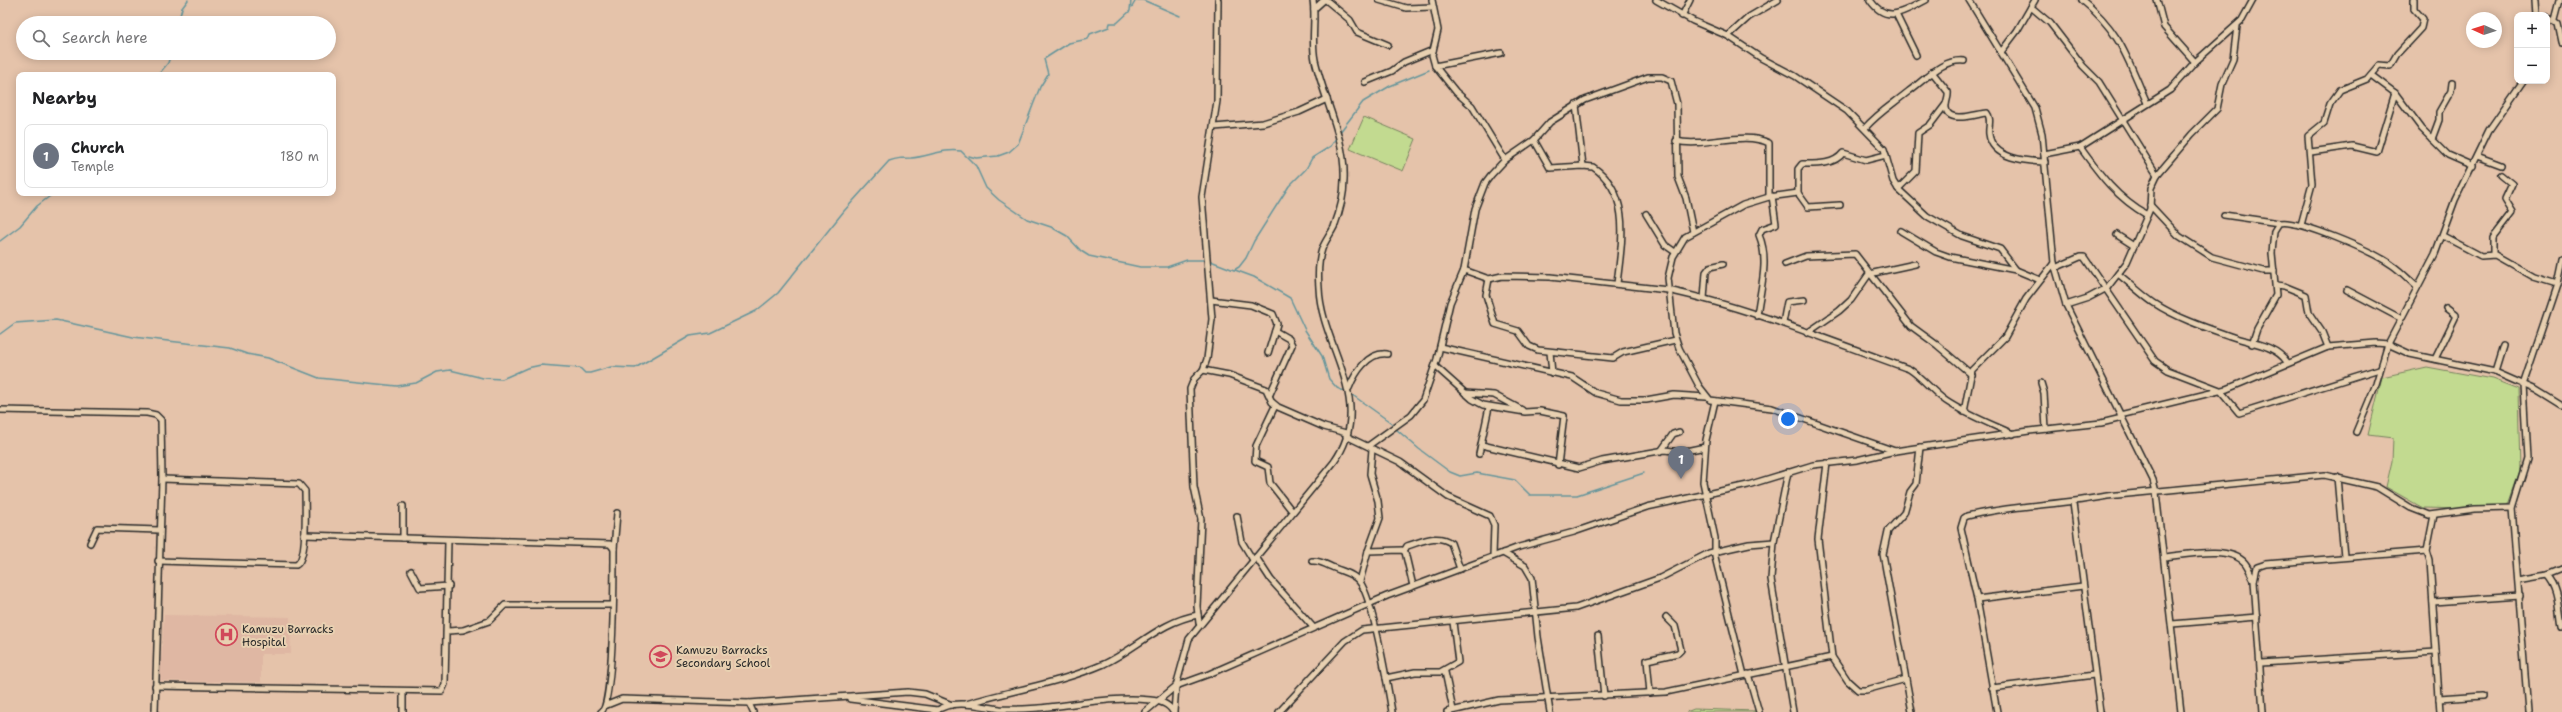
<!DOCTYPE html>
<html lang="en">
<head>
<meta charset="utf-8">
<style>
	body { margin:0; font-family:"Shantell Sans",sans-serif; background:#f6f6f6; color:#202124 }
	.controls { position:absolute; right:12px; top:12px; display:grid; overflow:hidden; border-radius:8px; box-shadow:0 2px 10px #0003 }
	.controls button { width:36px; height:36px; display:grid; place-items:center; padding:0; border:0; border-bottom:1px solid #e0e0e0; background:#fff; color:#202124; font:20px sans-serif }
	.compass { position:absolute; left:2466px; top:12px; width:36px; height:36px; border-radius:50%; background:#fff; box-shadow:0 2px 10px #0003; rotate:273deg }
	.you { position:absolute; left:1788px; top:419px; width:14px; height:14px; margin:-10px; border:3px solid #fff; border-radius:50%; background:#1a73e8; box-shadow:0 0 0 6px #1a73e833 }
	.badge { display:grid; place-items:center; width:26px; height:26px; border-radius:50%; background:#0f766e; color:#fff; font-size:13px; font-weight:700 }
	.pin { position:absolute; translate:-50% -33px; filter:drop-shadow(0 1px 2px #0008) }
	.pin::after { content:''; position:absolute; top:21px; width:14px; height:12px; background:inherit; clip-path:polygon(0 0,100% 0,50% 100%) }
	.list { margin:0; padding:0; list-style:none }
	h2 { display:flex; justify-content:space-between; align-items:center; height:52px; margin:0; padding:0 16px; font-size:17px }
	h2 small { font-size:13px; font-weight:400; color:#757577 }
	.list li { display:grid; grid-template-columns:26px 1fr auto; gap:12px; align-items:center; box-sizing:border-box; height:64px; margin:0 8px 8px; padding:0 8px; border:1px solid #e0e0e0; border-radius:8px }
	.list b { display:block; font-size:15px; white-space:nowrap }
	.list p { margin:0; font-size:13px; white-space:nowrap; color:#757577 }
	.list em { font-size:13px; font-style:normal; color:#757577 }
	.icon { flex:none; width:22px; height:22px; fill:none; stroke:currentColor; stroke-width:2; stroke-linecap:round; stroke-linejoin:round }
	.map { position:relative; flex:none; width:2562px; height:712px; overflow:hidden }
	.search { position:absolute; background:#fff; box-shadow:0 2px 10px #0003; left:16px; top:16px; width:320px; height:44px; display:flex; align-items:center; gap:10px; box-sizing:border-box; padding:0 14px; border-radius:22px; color:#757577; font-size:15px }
	.panel { position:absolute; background:#fff; box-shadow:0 2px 10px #0003; left:16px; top:72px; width:320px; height:124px; border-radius:8px }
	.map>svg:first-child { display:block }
</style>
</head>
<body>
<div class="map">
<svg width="2562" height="712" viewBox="0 0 2562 712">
	<rect width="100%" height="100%" fill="#e5c3aa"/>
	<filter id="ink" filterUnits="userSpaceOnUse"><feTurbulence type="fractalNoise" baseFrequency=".025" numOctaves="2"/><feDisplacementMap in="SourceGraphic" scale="8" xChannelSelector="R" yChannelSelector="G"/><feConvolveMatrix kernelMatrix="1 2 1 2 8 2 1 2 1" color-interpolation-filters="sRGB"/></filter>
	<g filter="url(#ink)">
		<polygon fill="#dfb7a3" points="164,615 290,617 291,654 261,654 261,682 160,681"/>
		<g fill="#c2da90" stroke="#76825e">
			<polygon points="1364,117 1416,139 1403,171 1350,149"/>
			<polygon points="2427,367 2492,379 2518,389 2520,471 2506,510 2423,508 2386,487 2392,461 2393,438 2368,435 2382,377"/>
			<polygon points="1694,709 1756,711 1756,712 1686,712"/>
		</g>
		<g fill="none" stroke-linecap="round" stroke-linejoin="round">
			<g stroke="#65959b" stroke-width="1.5">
				<polyline points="1137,0 1143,0 1180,16"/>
				<polyline points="1132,7 1136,0"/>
				<polyline points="178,23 182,8 188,0"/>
				<polyline points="158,75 168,63 171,53"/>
				<polyline points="1340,132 1363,102 1390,86 1429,70"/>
				<polyline points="969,156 976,158 998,156 1009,152 1018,144 1040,87 1048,74 1044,59 1069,43 1088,39 1090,34 1109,27 1110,23 1117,23 1130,11 1131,0"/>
				<polyline points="0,241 20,226 37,206 54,193"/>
				<polyline points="1235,270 1254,277 1290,298 1305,330 1322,356 1329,379 1337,388 1346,392"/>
				<path d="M0,334L15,323L56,320L133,337L230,348L247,354L268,358L319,378L397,386L416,383L437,372L450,370L483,378L502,379L527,368L541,365L580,368L585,373H590L611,367L635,368L690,336L710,333L756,311L778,293L844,211L889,161C897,158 902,158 911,158C928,157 943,148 961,151L976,166L986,188L999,200L1027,219L1051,227L1067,236L1081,251L1089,256L1140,267H1167L1187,260H1208L1234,270L1239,267L1246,258L1254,241L1289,186L1306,169L1312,158L1331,146L1336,138"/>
				<polyline points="1351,394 1393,424"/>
				<polyline points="1396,429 1419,449 1450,472 1460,476 1477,473 1515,480 1530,495 1577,495 1644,473"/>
			</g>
			<defs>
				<g id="minor">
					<polyline points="1326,0 1350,20 1357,32 1388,45"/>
					<polyline points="1379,0 1406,8 1433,7"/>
					<polyline points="1432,0 1438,30 1432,55 1435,66 1456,92 1472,106 1505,160"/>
					<polyline points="1656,0 1693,21 1728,36 1761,58 1795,76 1847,111 1884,149 1893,181 1898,189 1927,216 1962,236 2000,249 2016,270 2040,280"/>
					<path d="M1870,0C1887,25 1904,11 1926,0"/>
					<polyline points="1969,0 2035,108 2042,134 2054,263 2066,305 2153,480 2156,492 2181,712"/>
					<path d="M2082,0C2121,32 2127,58 2147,103"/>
					<polyline points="2157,0 2164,27 2195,62"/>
					<polyline points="2535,0 2536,15"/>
					<polyline points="2031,7 2050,23 2083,66 2099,82 2157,175"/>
					<polyline points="1314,9 1324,0"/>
					<polyline points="1896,14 1916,55"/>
					<polyline points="1682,16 1690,0"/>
					<polyline points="2547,16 2558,23 2562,42"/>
					<polyline points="2555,19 2560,0"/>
					<polyline points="1728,36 1749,17 1778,0"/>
					<polyline points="2001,52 2017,31 2035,0"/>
					<polyline points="1435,66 1501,53"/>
					<path d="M1932,72L1948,92C1949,98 1945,102 1946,108C1948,125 1979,113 1987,113C1992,119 1988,127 1989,134C1992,159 2026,161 2045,162"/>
					<polyline points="2371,75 2395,93 2422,129 2448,155 2473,166"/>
					<polyline points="1365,82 1392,71 1404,62 1433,50"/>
					<polyline points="1576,105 1583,166"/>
					<polyline points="1214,127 1263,123 1299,112 1327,99"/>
					<path d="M1865,128C1878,113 1893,104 1909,91C1926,79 1942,59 1964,61"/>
					<polyline points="2432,139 2439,120 2439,112 2451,91 2452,83"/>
					<path d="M1534,140L1550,168L1583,166L1593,167C1633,194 1621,245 1617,284"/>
					<path d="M1676,141C1705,148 1743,130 1769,143V197"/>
					<path d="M2080,147C2100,175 2117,198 2147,215"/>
					<polyline points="2311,152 2352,146 2377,152 2395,93"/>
					<polyline points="2044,154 2080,147 2170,90 2195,62 2242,20 2253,0"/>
					<polyline points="2477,156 2501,165"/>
					<polyline points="1898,189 1916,171 1918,133 1930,125 1946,104"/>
					<path d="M1798,193V169L1802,164C1816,164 1834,165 1843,153L1866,160L1886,155"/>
					<polyline points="1840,205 1808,207 1798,193 1769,197 1743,205 1685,237 1673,257 1668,278 1674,333 1679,348 1699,386 1710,400 1772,408 1895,451"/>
					<polyline points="2150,205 2179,236 2212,257 2264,271 2274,271"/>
					<polyline points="1646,214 1665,245 1675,252"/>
					<polyline points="2224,215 2279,223"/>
					<polyline points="2301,225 2312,184 2308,136 2324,123 2330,104 2340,90 2367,79 2379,65 2390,66 2397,54 2421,28 2423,19 2414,9 2414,0"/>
					<polyline points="1901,231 1936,252 1950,257 2016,270"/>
					<polyline points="2117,235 2134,246"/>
					<polyline points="2443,236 2481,256 2495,255 2534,277 2557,284"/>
					<polyline points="2493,254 2493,238 2513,212 2505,199 2512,184 2501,175"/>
					<polyline points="1785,264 1806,256 1855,254 1911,326 1937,345 1972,375"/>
					<polyline points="2055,268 2080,257 2084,257 2155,361 2168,370 2220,390 2239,413 2379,369"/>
					<path d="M1464,270L1489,279L1502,276L1550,277L1668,290C1750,308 1830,341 1909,369C1923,378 1933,392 1946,401C1967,415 1991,424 2013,434"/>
					<path d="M2118,274C2130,283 2142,295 2154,303C2177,318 2204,327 2230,336C2249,343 2275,344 2287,362"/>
					<polyline points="1489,279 1486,295 1495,324 1518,331 1529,346 1538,350 1613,358 1623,352 1675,340"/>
					<polyline points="2276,285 2284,286 2306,295 2309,313 2322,332 2328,347"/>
					<polyline points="2347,290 2400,318"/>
					<polyline points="1704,299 1706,272 1710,267 1723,264"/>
					<polyline points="1211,300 1251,305 1273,314 1277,324 1268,353"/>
					<polyline points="2066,305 2088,298 2107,288 2127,262 2150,209 2151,188 2157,175 2192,134 2217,109 2222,84 2233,59 2237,26"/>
					<path d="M1757,316C1760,289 1770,261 1759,235L1762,229L1776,224L1772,196"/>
					<polyline points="1783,323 1787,302 1804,300"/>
					<polyline points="1807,333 1839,311 1851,300 1869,274 1915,264"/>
					<path d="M2252,344L2257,329L2276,295L2272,253L2274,231L2279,223C2299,219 2374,252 2392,265C2401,271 2409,280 2417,287"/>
					<polyline points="1440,347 1572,377 1596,393 1621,400 1646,400 1674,395 1706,397"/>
					<polyline points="1550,352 1552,373"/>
					<polyline points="2435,359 2455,318 2455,315 2446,308"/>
					<polyline points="1435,366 1472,399 1483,405 1525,412 1540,411 1564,416 1558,465"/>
					<polyline points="1203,370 1229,375 1266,389 1272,402 1278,407 1324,427 1346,433"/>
					<polyline points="2495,372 2503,346"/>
					<polyline points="2041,383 2044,393 2046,429"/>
					<path d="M1349,388C1355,373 1368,352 1387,354"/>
					<polyline points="1465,393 1494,395 1522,410"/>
					<polyline points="1270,394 1292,345 1289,339 1275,331"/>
					<polyline points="1715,401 1706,440 1703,482 1715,538 1715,557 1744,675"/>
					<polyline points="1275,406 1256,446 1255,461 1268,467 1270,483 1292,511"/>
					<polyline points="0,410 147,413 156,415 161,420 162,479 155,712"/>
					<polyline points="1964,412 1972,370 2005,337 2026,299 2054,263"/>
					<polyline points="2120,415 2227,389 2328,347 2376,343 2388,344 2410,354 2495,372 2536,390 2562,406"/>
					<polyline points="2356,432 2376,384 2388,344 2435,254 2455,200 2489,130 2523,81"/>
					<polyline points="1346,436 1400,462 1448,497 1490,516 1494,525 1493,556"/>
					<polyline points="1482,445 1579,468 1602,461 1665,450 1681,452 1705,447"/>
					<polyline points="1368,446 1411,415 1423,400 1437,359 1450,303 1464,270 1475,209 1485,183 1491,175 1505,160 1534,140 1550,122 1585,100 1648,77 1662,77 1671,81 1677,104 1678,177 1686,198 1693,232"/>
					<polyline points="1661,451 1673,434 1679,432"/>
					<polyline points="1479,454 1489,407"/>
					<polyline points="1827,463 1818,539 1832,657 1848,681 1858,690 1866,690 1906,679"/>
					<polyline points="1788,472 1774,542 1771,579 1793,712"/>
					<polyline points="2337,477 2344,556"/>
					<polyline points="2073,503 2100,712"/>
					<polyline points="2434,515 2427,551 2430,561 2440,712"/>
					<polyline points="1237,516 1242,542 1253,560"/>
					<path d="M304,535L610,544L614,549C614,571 614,705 601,712"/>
					<polyline points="403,538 403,506"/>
					<polyline points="90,543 97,528 159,530"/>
					<polyline points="614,549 617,513"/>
					<polyline points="1368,551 1380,518 1378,501 1370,474 1372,449"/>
					<path d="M1404,551L1407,546C1421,542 1437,533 1451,543L1460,569"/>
					<polyline points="1503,553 1525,566 1532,578 1538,637 1550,712"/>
					<polyline points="1256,557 1271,580 1313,627"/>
					<path d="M2164,557C2185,555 2230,545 2245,563C2249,568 2251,575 2254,580"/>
					<path d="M158,561L296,565C308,560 305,505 305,491L299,484L162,479"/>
					<path d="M1312,561C1320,560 1324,564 1332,567C1340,571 1353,573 1359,581C1373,597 1388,688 1392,712"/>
					<polyline points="411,571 420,588 449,586"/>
					<path d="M2547,575C2560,589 2559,609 2562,627"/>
					<polyline points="2518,580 2547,575 2562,569"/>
					<polyline points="1360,581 1368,551 1402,550 1405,552 1413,586"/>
					<polyline points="1977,599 2083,586"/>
					<polyline points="2433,602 2520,596"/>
					<polyline points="1199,623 1197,606 1201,519 1194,487 1190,389 1194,379 1203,370 1207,359 1212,319 1202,197 1217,101 1218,0"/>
					<polyline points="2172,624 2257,617"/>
					<polyline points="448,631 463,630 489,621 505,605 612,605"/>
					<polyline points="1598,636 1604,696"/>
					<polyline points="2261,663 2436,652"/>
					<polyline points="1442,671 1458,662 1453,622"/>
					<polyline points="1748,674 1759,712"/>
					<polyline points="1386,678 1415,672 1445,672 1453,710"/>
					<polyline points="155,686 442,691 445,684 448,540"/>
					<polyline points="1992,688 2094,675"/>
					<polyline points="1650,693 1647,660 1678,653 1681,650 1675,626 1666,617"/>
					<polyline points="850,699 938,710"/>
					<polyline points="2439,699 2483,696"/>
					<polyline points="749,703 753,712"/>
					<path d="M966,704C1012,690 1060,683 1104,664C1136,649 1161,621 1198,615"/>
					<polyline points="607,705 622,699 749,703 908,692 925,694 952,705"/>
					<polyline points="403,712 403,692"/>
					<path d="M935,712C952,698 980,706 1000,709C1050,712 1100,695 1150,700C1159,701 1169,703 1173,712"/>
					<polyline points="1145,712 1176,686 1209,674 1387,596 1519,547 1574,532 1647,507 1748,485 1813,465 1857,460 1895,451 2029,431 2101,423 2122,418"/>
					<path d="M1174,712L1176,686L1189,639L1334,462C1377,402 1321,347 1319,288C1318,275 1318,261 1322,249C1325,241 1330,235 1334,227C1339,214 1344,195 1344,180C1346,139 1324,100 1315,60C1311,41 1316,20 1313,0"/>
					<polyline points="1279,712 1345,641 1362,630 1576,608 1660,578 1709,553 1749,544 1774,542"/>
					<polyline points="1447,712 1499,700 1666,692 1832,657"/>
					<polyline points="1912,712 1883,554 1888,531 1904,513 1910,492 1916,484 1920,447"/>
					<path d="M1997,712L1977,599L1961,528L1964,518L1967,516C2013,505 2061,505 2107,496L2324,475L2377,487L2411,508L2429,515L2475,509L2512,508"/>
					<polyline points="2263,712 2254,581 2257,567 2266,564 2427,551"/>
					<polyline points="2528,712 2512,508 2527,459 2523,385 2557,284 2562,260"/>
				</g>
			</defs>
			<use href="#minor" stroke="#2b2b2b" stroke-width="8"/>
			<use href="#minor" stroke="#e8d0b1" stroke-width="5"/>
		</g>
	</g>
	<defs>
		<symbol id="hospital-ring" viewBox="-11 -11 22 22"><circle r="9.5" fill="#e8d0b1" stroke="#d1495b" stroke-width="1.5"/><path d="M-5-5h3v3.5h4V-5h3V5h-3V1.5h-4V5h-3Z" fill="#d1495b"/></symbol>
		<symbol id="school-ring" viewBox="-11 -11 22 22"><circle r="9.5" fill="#e8d0b1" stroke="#d1495b" stroke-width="1.5"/><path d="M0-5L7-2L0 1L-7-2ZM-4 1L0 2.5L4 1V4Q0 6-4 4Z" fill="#d1495b"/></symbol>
	</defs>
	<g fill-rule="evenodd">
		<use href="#hospital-ring" x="214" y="622" width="25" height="25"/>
		<use href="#school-ring" x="648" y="644" width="25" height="25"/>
	</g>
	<g text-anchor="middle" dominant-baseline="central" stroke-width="4" stroke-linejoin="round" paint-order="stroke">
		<g font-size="11" fill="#2b2b2b" stroke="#e8d0b1" text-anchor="start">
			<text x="242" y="629">Kamuzu Barracks<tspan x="242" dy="13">Hospital</tspan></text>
			<text x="676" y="650">Kamuzu Barracks<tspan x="676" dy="13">Secondary School</tspan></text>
		</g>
	</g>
</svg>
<div class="controls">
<button>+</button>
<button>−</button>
</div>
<svg class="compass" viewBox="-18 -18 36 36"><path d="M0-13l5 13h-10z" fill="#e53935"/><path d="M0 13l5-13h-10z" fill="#757577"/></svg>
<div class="you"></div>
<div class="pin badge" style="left:1681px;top:479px;background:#6b7280">1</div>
<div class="search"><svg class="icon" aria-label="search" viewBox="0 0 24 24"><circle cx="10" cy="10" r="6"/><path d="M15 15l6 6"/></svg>Search here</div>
<section class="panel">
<h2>Nearby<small></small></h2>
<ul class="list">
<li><span class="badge" style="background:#6b7280">1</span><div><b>Church</b><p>Temple</p></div><em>180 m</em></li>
</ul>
</section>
</div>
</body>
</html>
